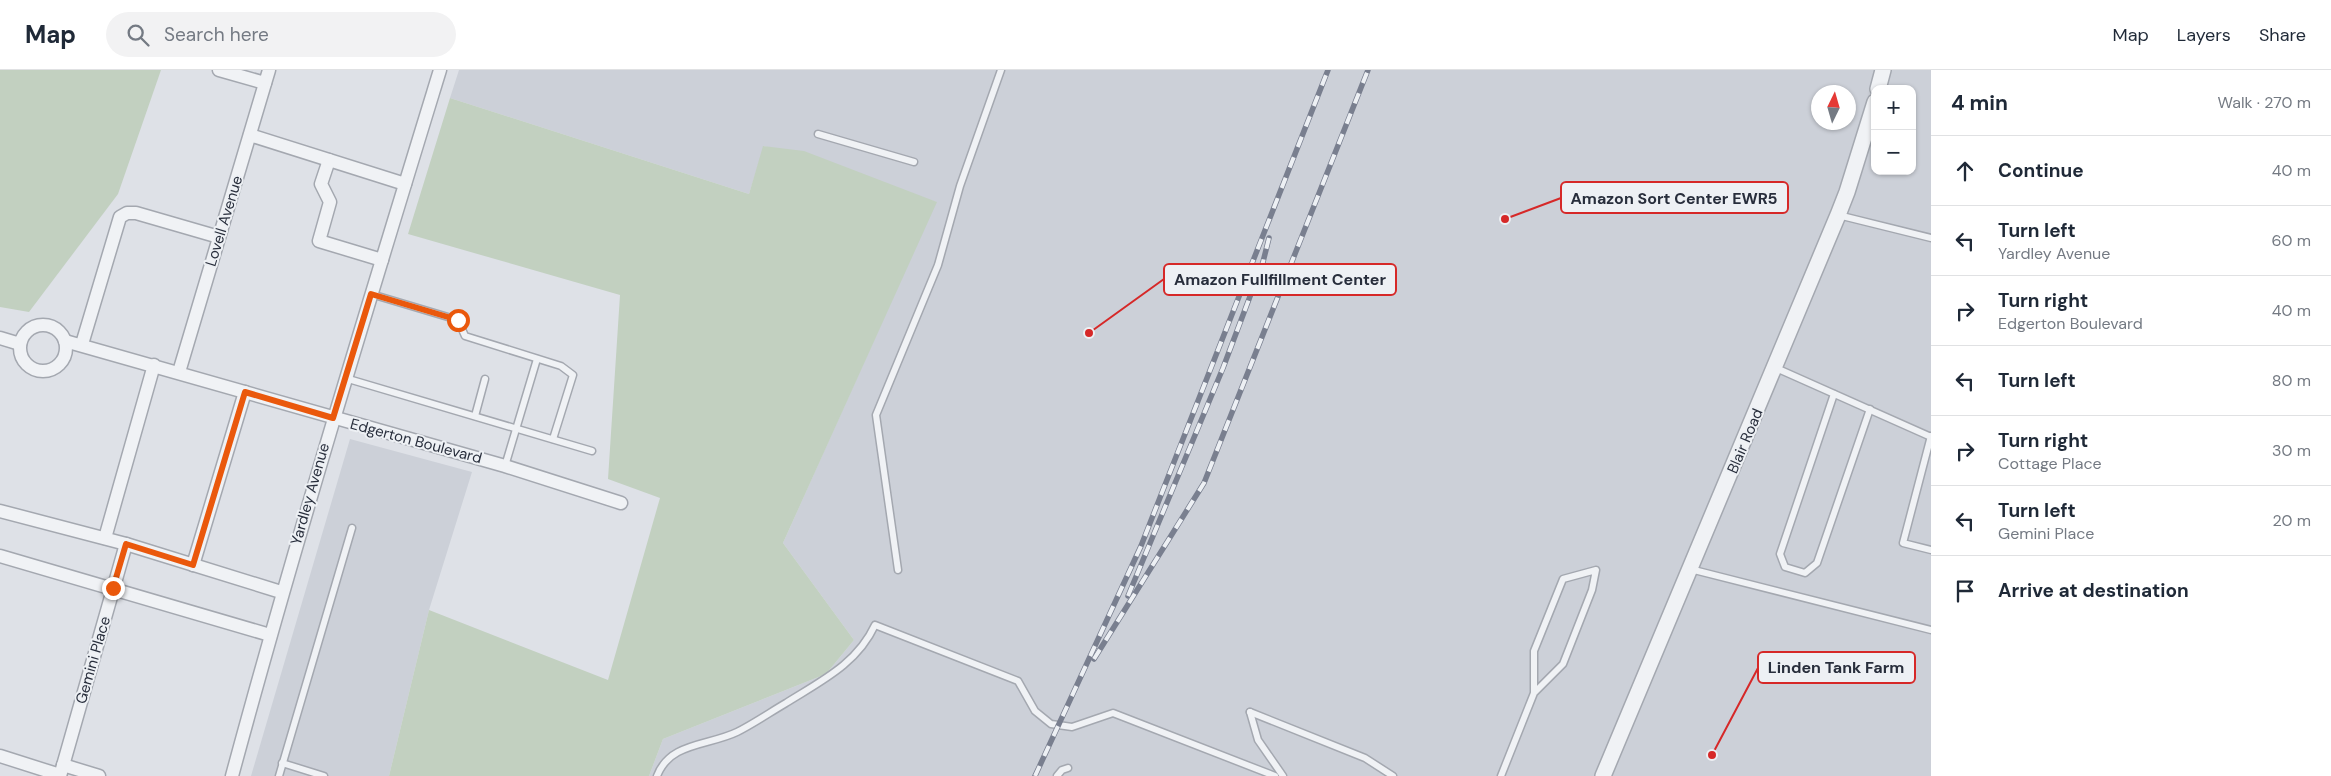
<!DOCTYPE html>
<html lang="en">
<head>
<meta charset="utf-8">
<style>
	body { margin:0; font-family:"DM Sans",sans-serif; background:#f2f2f3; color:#1f2937 }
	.controls { position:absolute; right:15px; top:15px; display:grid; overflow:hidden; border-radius:10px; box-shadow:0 1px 4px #0004 }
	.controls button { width:45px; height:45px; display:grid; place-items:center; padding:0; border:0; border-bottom:1px solid #e0e1e3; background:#fff; color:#1f2937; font:25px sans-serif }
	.compass { position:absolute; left:1811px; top:15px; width:45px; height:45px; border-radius:50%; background:#fff; box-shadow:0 1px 4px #0004; rotate:5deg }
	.stop { position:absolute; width:15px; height:15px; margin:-11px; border:4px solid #ea580c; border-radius:50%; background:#fff }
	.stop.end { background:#ea580c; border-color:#fff; box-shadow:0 1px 5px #0008 }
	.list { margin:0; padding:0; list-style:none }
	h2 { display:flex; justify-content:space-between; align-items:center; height:65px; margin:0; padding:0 20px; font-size:21px }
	h2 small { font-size:16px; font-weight:400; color:#747a83 }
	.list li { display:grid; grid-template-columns:32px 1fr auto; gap:15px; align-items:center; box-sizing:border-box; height:70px; padding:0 20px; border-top:1px solid #e0e1e3 }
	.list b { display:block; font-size:19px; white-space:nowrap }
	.list p { margin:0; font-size:16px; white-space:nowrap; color:#747a83 }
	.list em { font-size:16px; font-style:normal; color:#747a83 }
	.icon { flex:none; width:28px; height:28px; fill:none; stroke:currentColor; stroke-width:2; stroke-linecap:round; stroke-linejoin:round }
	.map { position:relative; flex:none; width:1931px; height:706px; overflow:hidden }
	header { display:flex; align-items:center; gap:30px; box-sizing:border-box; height:70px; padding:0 25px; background:#fff; border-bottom:1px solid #e0e1e3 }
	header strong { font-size:24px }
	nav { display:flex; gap:28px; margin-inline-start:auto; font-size:18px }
	.search { width:350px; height:45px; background:#f2f2f3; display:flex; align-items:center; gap:12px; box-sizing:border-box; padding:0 18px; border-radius:28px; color:#747a83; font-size:19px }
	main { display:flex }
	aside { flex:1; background:#fff }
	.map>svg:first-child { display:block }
</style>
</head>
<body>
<header>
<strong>Map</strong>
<div class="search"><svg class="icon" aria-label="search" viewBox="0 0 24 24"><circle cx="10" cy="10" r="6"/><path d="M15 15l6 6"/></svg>Search here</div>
<nav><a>Map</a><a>Layers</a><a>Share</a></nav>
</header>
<main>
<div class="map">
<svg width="1931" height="706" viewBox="0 0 1931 706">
	<rect width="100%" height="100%" fill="#dee1e7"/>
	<g fill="#ccd0d8" fill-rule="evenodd">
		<path d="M459,0H1931V706H649L663,669L826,604L854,570L783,473L936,132L764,76L749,124L450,28ZM1875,19H1912V101H1875ZM1818,22H1848V52H1818Z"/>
		<polygon points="350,369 472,402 429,540 389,706 251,706"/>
	</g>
	<g fill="#c2d0c0">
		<polygon points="0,0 161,0 118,124 29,242 0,237"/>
		<polygon points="450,28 749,124 763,76 804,81 937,132 783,473 854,570 826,604 663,669 649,706 389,706 429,540 608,610 660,428 608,409 620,225 408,164"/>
	</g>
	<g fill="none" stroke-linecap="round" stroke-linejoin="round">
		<defs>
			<g id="service">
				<polyline points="818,64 914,92"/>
				<polyline points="1838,145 1931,168"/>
				<polyline points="371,224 458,250 465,266 561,296 573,305 553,369"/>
				<polyline points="1776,298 1931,367"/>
				<polyline points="345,308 592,381"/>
				<polyline points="1834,324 1780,484 1785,497 1805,503 1817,493 1870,339"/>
				<polyline points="475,346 485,309"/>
				<polyline points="1931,366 1903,473 1931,480"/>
				<polyline points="505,396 537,289"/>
				<polyline points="1690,499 1931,560"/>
				<polyline points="898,500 876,345 938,195 960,116 1001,0"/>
				<polyline points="1250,642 1365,688 1393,706"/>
				<polyline points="1250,642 1258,670 1283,706"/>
				<polyline points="282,693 324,706"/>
				<polyline points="279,706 352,458"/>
				<path d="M657,706C670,672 708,676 737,662C753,654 769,643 786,633C821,611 857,594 875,555L1018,611L1035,641L1051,654L1072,657L1113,643L1275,706"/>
				<polyline points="1057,706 1062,700 1068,698"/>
				<polyline points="1501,706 1534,623 1534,581 1563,509 1596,500 1592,520 1563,594 1534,623"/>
			</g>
			<g id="minor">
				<polyline points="219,0 265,13"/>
				<polyline points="250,65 405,114"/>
				<polyline points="329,90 321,114 330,132 319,171 382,190"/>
				<circle cx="43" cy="278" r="23"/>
				<polyline points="0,268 20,274"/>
				<polyline points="65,271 505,396 621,433"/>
				<polyline points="82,274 120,147 127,143 136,143 219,167"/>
				<polyline points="179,302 269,0"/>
				<polyline points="0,441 126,474 281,522"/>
				<polyline points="105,468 154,295"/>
				<polyline points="0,486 270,565"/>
				<polyline points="193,495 245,322"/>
				<polyline points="0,686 60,705"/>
				<polyline points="63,695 99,706"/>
				<polyline points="60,706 126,474"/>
				<path d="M232,706C296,469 368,235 440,0"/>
			</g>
			<g id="tertiary">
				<polyline points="1878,19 1883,0"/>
				<polyline points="1603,706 1838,145 1847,122 1875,32"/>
			</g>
		</defs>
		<use href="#service" stroke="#a4a8b0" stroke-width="9"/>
		<use href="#minor" stroke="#a4a8b0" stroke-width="15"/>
		<use href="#tertiary" stroke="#a4a8b0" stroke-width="18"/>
		<use href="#service" stroke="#f0f2f5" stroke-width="6"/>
		<use href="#minor" stroke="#f0f2f5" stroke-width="12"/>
		<use href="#tertiary" stroke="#f0f2f5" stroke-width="15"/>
		<defs>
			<g id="rail">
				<polyline points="1128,526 1223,298 1263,192 1269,168"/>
				<polyline points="1094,589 1204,413 1368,0"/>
				<polyline points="1035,706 1141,476 1328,0"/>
			</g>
		</defs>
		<use href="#rail" stroke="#797f8f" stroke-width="5.5"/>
		<use href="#rail" stroke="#edf0f4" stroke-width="4" stroke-dasharray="11" stroke-linecap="butt"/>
	</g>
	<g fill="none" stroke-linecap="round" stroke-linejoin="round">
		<polyline stroke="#ea580c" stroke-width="6" points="113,518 126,474 193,495 245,322 333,348 371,224 458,250"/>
	</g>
	<g text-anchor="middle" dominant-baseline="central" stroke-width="4" stroke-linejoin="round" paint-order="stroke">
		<g font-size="15" fill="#282e3c" stroke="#edf0f4">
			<text transform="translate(224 151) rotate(-73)">Lovell Avenue</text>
			<text transform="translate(416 371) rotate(15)">Edgerton Boulevard</text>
			<text transform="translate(1745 371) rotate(-67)">Blair Road</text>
			<text transform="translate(310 424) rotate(-74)">Yardley Avenue</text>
			<text transform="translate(93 590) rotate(-74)">Gemini Place</text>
		</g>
	</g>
	<path fill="none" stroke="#d62828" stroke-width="2" d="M1505 149L1561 128M1089 263L1164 209M1712 685L1758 598"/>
	<g fill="#d62828" stroke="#edf0f4" stroke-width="2">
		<circle cx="1505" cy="149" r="5"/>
		<circle cx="1089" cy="263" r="5"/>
		<circle cx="1712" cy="685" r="5"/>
	</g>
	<g fill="#edf0f4" stroke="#d62828" stroke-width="2">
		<rect x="1561" y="112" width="227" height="31" rx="5"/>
		<rect x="1164" y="194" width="232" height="31" rx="5"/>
		<rect x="1758" y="582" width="157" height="31" rx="5"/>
	</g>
	<g font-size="16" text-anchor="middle" font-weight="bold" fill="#282e3c">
		<text x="1674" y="134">Amazon Sort Center EWR5</text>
		<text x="1280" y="215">Amazon Fullfillment Center</text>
		<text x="1836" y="603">Linden Tank Farm</text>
	</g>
</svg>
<div class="controls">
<button>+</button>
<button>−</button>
</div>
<svg class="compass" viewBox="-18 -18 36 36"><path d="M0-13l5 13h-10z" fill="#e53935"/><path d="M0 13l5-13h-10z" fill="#747a83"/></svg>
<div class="stop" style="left:458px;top:250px"></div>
<div class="stop end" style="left:113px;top:518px"></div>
</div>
<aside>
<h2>4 min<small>Walk · 270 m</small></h2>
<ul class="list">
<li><svg class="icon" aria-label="ahead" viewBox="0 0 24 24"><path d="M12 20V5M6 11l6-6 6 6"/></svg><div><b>Continue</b></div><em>40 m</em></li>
<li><svg class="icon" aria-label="left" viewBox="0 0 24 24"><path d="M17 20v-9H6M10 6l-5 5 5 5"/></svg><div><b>Turn left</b><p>Yardley Avenue</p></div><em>60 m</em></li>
<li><svg class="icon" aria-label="right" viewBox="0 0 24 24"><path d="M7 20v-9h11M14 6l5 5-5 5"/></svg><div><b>Turn right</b><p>Edgerton Boulevard</p></div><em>40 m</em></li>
<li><svg class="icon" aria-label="left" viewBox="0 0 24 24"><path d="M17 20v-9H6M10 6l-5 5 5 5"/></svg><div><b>Turn left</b></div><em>80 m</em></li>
<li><svg class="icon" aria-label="right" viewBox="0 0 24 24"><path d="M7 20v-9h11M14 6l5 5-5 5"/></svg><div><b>Turn right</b><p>Cottage Place</p></div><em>30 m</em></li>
<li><svg class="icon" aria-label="left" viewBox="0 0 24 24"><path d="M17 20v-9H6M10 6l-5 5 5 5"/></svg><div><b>Turn left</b><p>Gemini Place</p></div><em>20 m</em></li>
<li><svg class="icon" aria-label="arrive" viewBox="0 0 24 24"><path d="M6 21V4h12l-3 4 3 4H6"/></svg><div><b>Arrive at destination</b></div></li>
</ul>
</aside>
</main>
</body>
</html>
